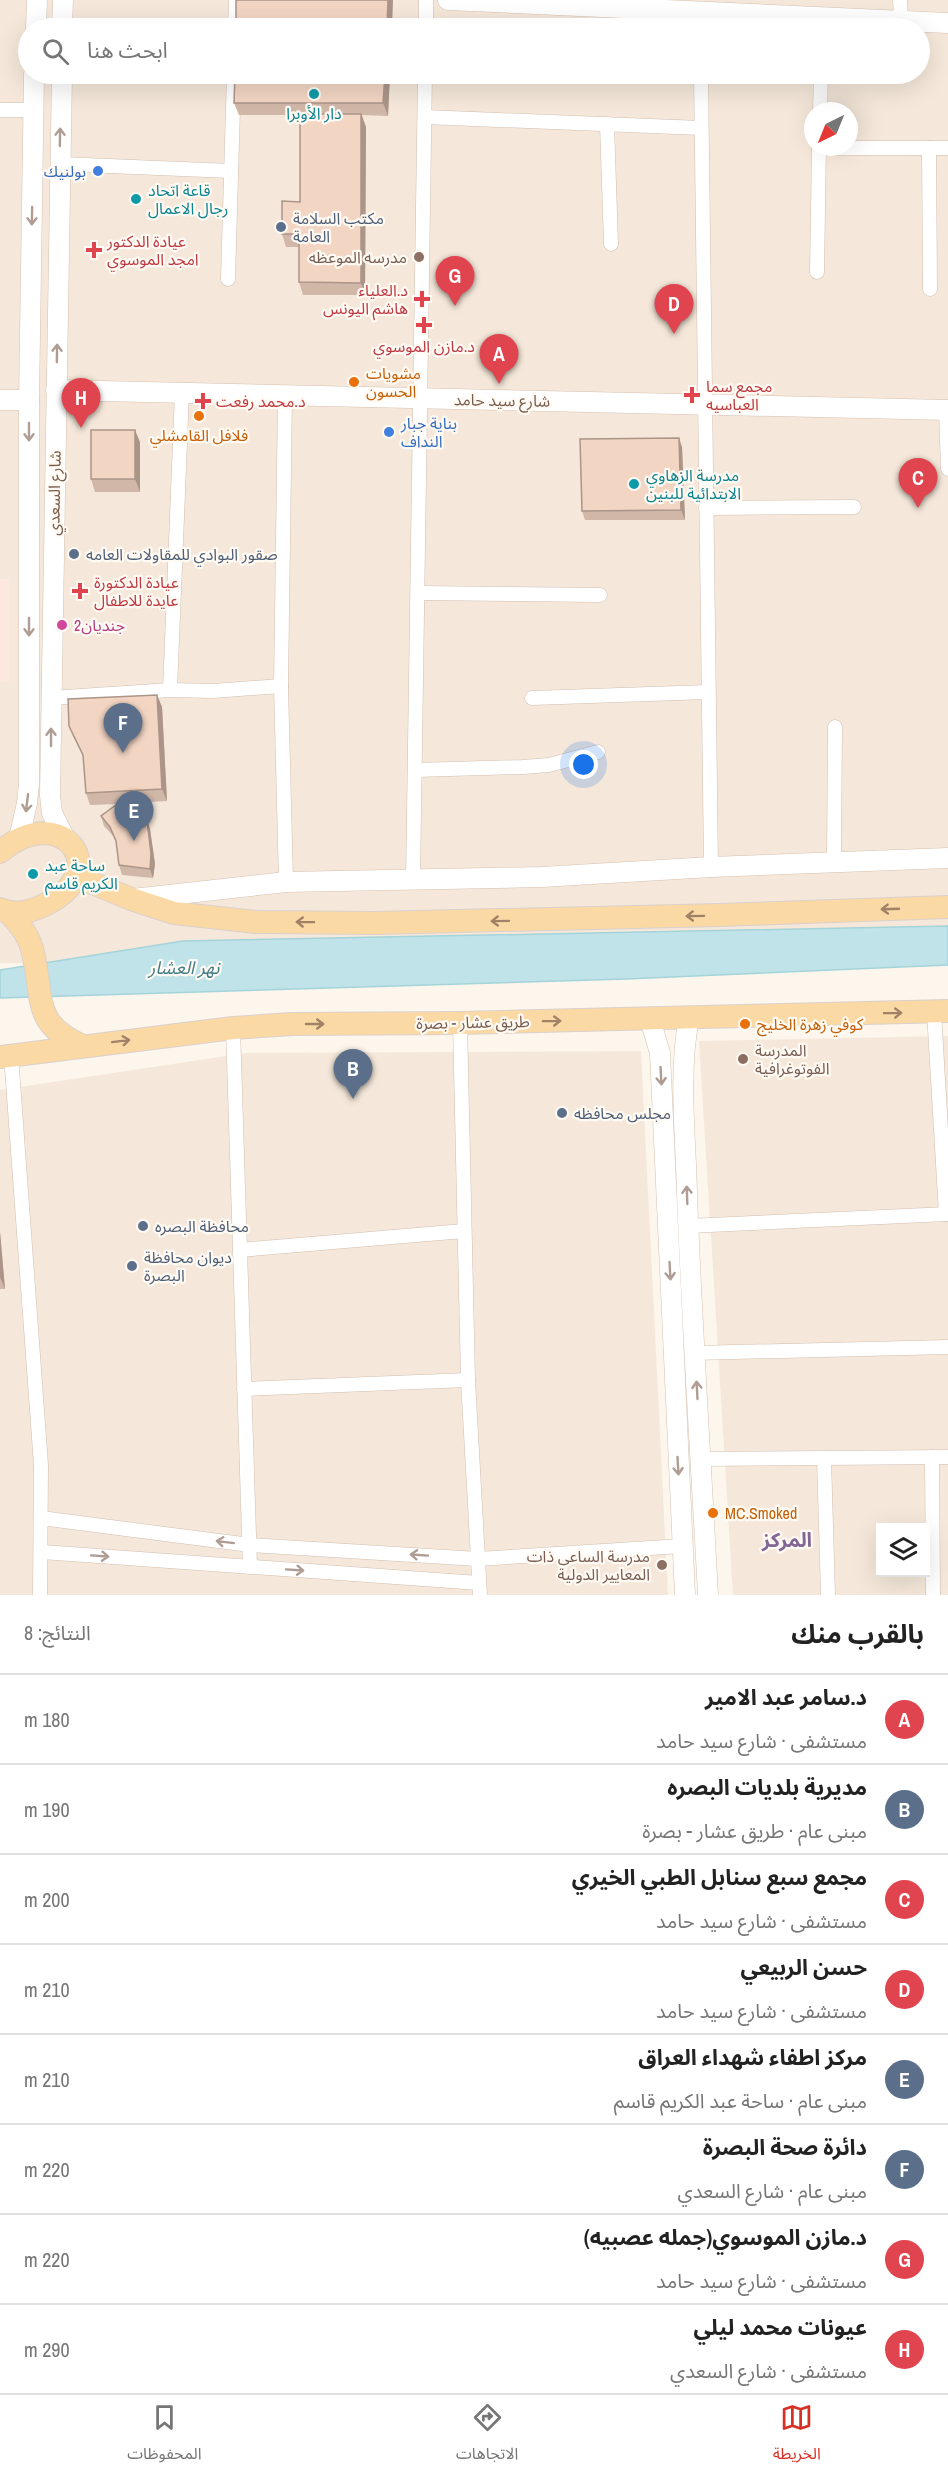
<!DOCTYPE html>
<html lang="ar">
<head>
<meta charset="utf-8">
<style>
	body { margin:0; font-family:"Archivo Narrow","Noto Sans Arabic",sans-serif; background:#f2f2f2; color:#222; direction:rtl }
	.controls { position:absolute; right:18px; bottom:18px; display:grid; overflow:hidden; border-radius:0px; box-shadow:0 6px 24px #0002 }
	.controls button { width:54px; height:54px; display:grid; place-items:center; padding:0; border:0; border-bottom:2px solid #e0e0e0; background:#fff; color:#222; font:30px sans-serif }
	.compass { position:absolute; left:804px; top:102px; width:54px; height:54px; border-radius:50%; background:#fff; box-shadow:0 6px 24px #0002; rotate:223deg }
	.you { position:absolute; left:584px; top:765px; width:21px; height:21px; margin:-15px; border:4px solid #fff; border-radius:50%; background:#1a73e8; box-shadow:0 0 0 9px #1a73e833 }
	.badge { display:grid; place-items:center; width:39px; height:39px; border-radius:50%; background:#d93025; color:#fff; font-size:20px; font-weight:700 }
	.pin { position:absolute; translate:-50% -50px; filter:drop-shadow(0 2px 3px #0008) }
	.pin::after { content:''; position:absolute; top:32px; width:21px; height:18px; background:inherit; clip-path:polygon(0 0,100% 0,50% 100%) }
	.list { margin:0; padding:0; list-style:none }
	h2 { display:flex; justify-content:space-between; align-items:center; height:78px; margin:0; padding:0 24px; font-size:26px }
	h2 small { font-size:20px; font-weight:400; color:#767676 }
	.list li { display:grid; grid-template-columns:39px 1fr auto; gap:18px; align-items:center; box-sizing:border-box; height:90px; padding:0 24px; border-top:2px solid #e0e0e0 }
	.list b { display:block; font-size:22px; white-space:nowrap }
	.list p { margin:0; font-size:20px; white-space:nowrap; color:#767676 }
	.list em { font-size:20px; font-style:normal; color:#767676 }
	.icon { flex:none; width:33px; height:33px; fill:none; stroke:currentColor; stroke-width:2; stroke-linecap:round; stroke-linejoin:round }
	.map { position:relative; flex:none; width:948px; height:1595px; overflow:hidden; direction:ltr }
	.search { position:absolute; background:#fff; box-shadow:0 6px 24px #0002; left:18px; right:18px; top:18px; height:66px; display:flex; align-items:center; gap:15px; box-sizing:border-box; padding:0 21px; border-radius:33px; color:#767676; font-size:22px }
	.sheet { height:798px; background:#fff }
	nav { display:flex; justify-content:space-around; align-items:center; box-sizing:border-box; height:84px; border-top:2px solid #e0e0e0; background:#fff; font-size:16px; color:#767676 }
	nav a { display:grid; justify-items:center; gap:3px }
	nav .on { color:#d93025 }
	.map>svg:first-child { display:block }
</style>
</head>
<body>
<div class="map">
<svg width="948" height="1595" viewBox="0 0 948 1595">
	<rect width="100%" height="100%" fill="#fdf6ec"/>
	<g fill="#f5e8da" fill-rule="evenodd">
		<path d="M0,0H948V966L0,963ZM28,28H920V74H28ZM813,111H849V147H813Z"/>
		<path d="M948,1036V1595H733L699,1041ZM880,1528H926V1572H880Z"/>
		<polygon points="641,1051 668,1595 0,1595 0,1090 246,1053"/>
	</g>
	<polygon fill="#fde8e0" points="0,579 9,579 9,682 0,681"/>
	<polygon fill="#bfe3e8" stroke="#a5d3da" stroke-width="1.5" points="948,926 948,965 626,979 0,998 0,970 183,941"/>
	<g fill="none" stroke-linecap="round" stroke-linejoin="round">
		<defs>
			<g id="street">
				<polyline points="900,0 901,21"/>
				<polyline points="700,11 700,28"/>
				<polyline points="235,28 236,0"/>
				<polyline points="426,28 426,0"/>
				<polyline points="701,74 711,867"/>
				<polyline points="0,110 33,110"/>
				<polyline points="820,111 821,74"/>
				<polyline points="425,117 701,128"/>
				<polyline points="607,124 611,244"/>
				<polyline points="819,148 948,148"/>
				<polyline points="929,148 930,289"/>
				<polyline points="60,164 231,171"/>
				<polyline points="817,272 819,147"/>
				<polyline points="228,279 234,74"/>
				<polyline points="285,395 281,686 286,882"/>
				<polyline points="946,410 948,469"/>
				<polyline points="706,508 854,507"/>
				<polyline points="418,593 600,595"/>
				<polyline points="170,690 182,393"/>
				<polyline points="51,698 170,690 213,691 281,686"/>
				<polyline points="532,698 708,692"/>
				<polyline points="415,770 523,767 549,765 598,752"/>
				<polyline points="834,862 835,727"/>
				<polyline points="413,880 425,74"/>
				<polyline points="934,1012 946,1214"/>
				<polyline points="460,1023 468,1380 480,1595"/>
				<polyline points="233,1028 250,1567"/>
				<polyline points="11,1055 41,1465 40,1595"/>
				<polyline points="688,1226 948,1214"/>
				<polyline points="240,1250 464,1231"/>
				<polyline points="694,1353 948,1347"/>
				<polyline points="244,1389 468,1380"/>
				<polyline points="932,1457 933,1595"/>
				<polyline points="701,1459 948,1457"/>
				<polyline points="824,1459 828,1595"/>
				<polyline points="41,1518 250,1545 478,1559 682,1546"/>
				<polyline points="42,1552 479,1583"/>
			</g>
			<g id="secondary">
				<polyline points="448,0 948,23"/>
				<polyline points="36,28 37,0"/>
				<polyline points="62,28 63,0"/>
				<polyline points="62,74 50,795 52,813 64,837"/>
				<polyline points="56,390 948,410"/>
				<polyline points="0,400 29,400"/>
				<polyline points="19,839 27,803 29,784 29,400 34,74"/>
				<polyline points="133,899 286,882 542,877 711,867 948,858"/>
				<path d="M689,1018C678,1075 686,1137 687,1195C692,1328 701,1462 708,1595"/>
				<polyline points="650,1019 660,1053 685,1595"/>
			</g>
			<g id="primary">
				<path d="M0,852C63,798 118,874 40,907C26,913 14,915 0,909"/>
				<polyline points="76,876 131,899 174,913 256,922 374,923 720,915 948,907"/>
				<path d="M9,913C20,924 30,937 33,953C44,997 31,1024 83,1046"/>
				<polyline points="0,1057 233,1028 292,1024 460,1023 948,1011"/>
			</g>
		</defs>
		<use href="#street" stroke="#d1beb0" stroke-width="15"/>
		<use href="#secondary" stroke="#d6c0b0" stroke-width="21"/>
		<use href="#primary" stroke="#dad1cd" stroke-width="24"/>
		<use href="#street" stroke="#fff" stroke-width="14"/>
		<use href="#secondary" stroke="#fff" stroke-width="20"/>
		<use href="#primary" stroke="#fbd9a5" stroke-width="22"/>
	</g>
	<g fill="#d1b7a8">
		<polygon points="390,74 388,116 362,115 366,127 365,295 303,295 299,282 299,247 286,247 282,234 300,202 300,115 239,115 234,103"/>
		<polygon points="140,442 140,492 95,492 91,479"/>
		<polygon points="682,447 685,520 585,520 582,511"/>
		<polygon points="157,695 162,707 167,801 132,803 150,829 155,864 153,878 122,875 119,865 117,843 114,837 104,826 101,816 118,804 90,805 86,793 84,758 74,738 69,726"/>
		<polygon points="0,1232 5,1289 0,1289"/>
	</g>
	<g fill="#aa9588">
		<polygon points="388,0 393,0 392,28 387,28"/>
		<polygon points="385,74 390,74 388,116 383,103"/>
		<polygon points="361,114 366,127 365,295 361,283"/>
		<polygon points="135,430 140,442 140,492 135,479"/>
		<polygon points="679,438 682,447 685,520 681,510"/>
		<polygon points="157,695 162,707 167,801 162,789"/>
		<polygon points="147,820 150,829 155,864 153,878 150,869"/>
		<polygon points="0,1232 5,1289 0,1277"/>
	</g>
	<g fill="#f3d5c3" stroke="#aa9588" stroke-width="1.5">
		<polygon points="236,0 388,0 387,28 236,28"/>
		<polygon points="235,74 385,74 383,103 234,103"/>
		<polygon points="300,114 361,114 361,283 299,282 299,234 282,234 282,201 300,202"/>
		<rect x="91" y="430" width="44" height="49"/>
		<polygon points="679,438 681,510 582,511 580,439"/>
		<polygon points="157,695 162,789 86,793 83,755 69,726 68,699"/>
		<polygon points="127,797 147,820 151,854 150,869 119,865 116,841 110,827 101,816"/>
	</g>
	<defs><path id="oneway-shaft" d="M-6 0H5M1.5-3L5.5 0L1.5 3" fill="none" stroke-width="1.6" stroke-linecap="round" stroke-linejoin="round" transform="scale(1.5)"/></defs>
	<g stroke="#af9d94">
		<use href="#oneway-shaft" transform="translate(60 137) rotate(-89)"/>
		<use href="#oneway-shaft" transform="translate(32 216) rotate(91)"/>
		<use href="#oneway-shaft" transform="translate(57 353) rotate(-89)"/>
		<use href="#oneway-shaft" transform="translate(29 432) rotate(90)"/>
		<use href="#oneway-shaft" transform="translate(29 627) rotate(90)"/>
		<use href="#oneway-shaft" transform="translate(51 737) rotate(-90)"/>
		<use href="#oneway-shaft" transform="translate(27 803) rotate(97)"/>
		<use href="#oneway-shaft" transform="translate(661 1076) rotate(87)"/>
		<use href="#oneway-shaft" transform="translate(687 1195) rotate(-92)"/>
		<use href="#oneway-shaft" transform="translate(670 1271) rotate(87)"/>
		<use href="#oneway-shaft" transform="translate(697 1390) rotate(-93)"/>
		<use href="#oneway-shaft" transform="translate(678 1466) rotate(87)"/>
		<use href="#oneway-shaft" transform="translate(225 1542) rotate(-173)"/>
		<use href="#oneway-shaft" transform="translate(419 1555) rotate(-176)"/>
		<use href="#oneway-shaft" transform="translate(100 1556) rotate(4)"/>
		<use href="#oneway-shaft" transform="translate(295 1570) rotate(4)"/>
	</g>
	<g stroke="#a18267">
		<use href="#oneway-shaft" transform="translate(890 909) rotate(178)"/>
		<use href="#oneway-shaft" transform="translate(695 916) rotate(179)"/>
		<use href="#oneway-shaft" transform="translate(500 921) rotate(179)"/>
		<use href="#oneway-shaft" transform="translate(305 922) rotate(-179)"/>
		<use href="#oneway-shaft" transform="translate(893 1013) rotate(-1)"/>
		<use href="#oneway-shaft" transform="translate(552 1021) rotate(-1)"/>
		<use href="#oneway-shaft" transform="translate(315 1024)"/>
		<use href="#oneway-shaft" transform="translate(121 1041) rotate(-7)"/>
	</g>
	<g fill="#0f9aa8" stroke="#fffaf3" stroke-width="2">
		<circle cx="314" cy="94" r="6"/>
		<circle cx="136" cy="199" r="6"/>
		<circle cx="634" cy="484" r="6"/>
		<circle cx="33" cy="874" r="6"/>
	</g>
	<g fill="#3f7fe0" stroke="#fffaf3" stroke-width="2">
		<circle cx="98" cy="171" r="6"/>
		<circle cx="389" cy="432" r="6"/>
	</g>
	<g fill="#5c6f8a" stroke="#fffaf3" stroke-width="2">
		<circle cx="281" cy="227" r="6"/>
		<circle cx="74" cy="554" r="6"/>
		<circle cx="562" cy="1113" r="6"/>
		<circle cx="143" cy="1226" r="6"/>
		<circle cx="132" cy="1266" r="6"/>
	</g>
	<g fill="#e0444e" stroke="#fffaf3" stroke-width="2">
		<path d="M91 241h6v6h6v6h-6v6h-6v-6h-6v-6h6z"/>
		<path d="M419 290h6v6h6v6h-6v6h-6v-6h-6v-6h6z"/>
		<path d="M421 316h6v6h6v6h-6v6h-6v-6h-6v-6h6z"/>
		<path d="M689 386h6v6h6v6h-6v6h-6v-6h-6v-6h6z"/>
		<path d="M200 392h6v6h6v6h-6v6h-6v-6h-6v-6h6z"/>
		<path d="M77 582h6v6h6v6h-6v6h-6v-6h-6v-6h6z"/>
	</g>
	<g fill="#8d6e63" stroke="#fffaf3" stroke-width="2">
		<circle cx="419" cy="257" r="6"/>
		<circle cx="743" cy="1059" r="6"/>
		<circle cx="662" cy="1565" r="6"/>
	</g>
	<g fill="#e8710a" stroke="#fffaf3" stroke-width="2">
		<circle cx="354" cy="382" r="6"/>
		<circle cx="199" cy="416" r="6"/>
		<circle cx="745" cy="1024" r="6"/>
		<circle cx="713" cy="1513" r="6"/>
	</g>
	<circle fill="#d1479c" stroke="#fffaf3" stroke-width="2" cx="62" cy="625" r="6"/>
	<g text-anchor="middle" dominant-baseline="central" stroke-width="4.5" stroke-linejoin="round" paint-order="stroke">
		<g font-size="16" fill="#0d838f" stroke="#fffaf3" text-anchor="start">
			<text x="314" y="113" text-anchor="middle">دار الأوبرا</text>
			<text x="148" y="190">قاعة اتحاد<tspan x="148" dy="18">رجال الاعمال</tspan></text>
			<text x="646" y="475">مدرسة الزهاوي<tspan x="646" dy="18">اﻻبتدائية للبنين</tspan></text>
			<text x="45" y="865">ساحة عبد<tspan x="45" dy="18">الكريم قاسم</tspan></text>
		</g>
		<g font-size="16" fill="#366cbe" stroke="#fffaf3" text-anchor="end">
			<text x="86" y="171">بولنيك</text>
			<text x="401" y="423" text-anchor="start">بناية جبار<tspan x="401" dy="18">النداف</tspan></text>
		</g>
		<g font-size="16" fill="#4e5e75" stroke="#fffaf3" text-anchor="start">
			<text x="293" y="218">مكتب السلامة<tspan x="293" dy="18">العامة</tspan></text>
			<text x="86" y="554">صقور البوادي للمقاولات العامه</text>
			<text x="574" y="1113">مجلس محافظه</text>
			<text x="155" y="1226">محافظة البصره</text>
			<text x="144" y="1257">ديوان محافظة<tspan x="144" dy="18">البصرة</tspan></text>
		</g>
		<g font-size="16" fill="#be3a42" stroke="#fffaf3" text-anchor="start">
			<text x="107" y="241">عيادة الدكتور<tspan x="107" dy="18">امجد الموسوي</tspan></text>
			<text x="408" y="290" text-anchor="end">د.العلياء<tspan x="408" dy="18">هاشم اليونس</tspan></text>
			<text x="424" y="346" text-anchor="middle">د.مازن الموسوي</text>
			<text x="706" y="386">مجمع سما<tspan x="706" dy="18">العباسيه</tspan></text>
			<text x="216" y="401">د.محمد رفعت</text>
			<text x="94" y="582">عيادة الدكتورة<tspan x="94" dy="18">عايدة للاطفال</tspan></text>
		</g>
		<g font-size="16" fill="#785e54" stroke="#fffaf3" text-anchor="end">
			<text x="407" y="257">مدرسه الموعظه</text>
			<text x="755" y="1050" text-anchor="start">المدرسة<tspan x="755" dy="18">الفوتوغرافية</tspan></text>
			<text x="650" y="1556">مدرسة الساعي ذات<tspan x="650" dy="18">المعايير الدولية</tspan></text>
		</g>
		<g font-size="16" fill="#c56008" stroke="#fffaf3" text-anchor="start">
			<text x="366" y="373">مشويات<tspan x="366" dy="18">الحسون</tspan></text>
			<text x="199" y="435" text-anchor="middle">فلافل القامشلي</text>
			<text x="757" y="1024">كوفي زهرة الخليج</text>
			<text x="725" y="1513">MC.Smoked</text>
		</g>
		<g font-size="16" fill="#7a5c4d" stroke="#fffaf3">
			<text transform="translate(502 400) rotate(1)">شارع سيد حامد</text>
			<text transform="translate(54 493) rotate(-89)">شارع السعدي</text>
			<text transform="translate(473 1022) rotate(-1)">طريق عشار - بصرة</text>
		</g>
		<g font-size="16" fill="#b23c85" stroke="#fffaf3" text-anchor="start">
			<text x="74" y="625">جنديان2</text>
		</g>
		<g font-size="18" font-style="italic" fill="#437c86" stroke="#fffaf3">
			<text x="184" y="967">نهر العشار</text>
		</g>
		<g font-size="20" font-weight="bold" fill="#846695" stroke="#fffaf3">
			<text x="787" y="1539">المركز</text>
		</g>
	</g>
</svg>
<div class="controls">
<button><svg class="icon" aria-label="layers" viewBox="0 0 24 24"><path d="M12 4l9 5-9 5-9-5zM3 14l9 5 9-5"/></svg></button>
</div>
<svg class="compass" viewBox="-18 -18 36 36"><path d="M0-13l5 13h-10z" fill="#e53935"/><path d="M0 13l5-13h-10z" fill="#767676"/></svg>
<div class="you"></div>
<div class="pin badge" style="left:499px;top:384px;background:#e0444e">A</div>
<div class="pin badge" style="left:353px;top:1099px;background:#5c6f8a">B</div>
<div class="pin badge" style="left:918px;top:508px;background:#e0444e">C</div>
<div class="pin badge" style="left:674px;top:334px;background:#e0444e">D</div>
<div class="pin badge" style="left:134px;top:841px;background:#5c6f8a">E</div>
<div class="pin badge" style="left:123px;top:753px;background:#5c6f8a">F</div>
<div class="pin badge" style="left:455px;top:306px;background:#e0444e">G</div>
<div class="pin badge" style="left:81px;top:428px;background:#e0444e">H</div>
<div class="search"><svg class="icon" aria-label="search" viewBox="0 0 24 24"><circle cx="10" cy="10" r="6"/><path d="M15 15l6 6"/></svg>ابحث هنا</div>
</div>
<section class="sheet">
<h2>بالقرب منك<small>النتائج: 8</small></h2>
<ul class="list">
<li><span class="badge" style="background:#e0444e">A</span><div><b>د.سامر عبد الامير</b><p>مستشفى · شارع سيد حامد</p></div><em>180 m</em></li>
<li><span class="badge" style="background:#5c6f8a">B</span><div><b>مديرية بلديات البصره</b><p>مبنى عام · طريق عشار - بصرة</p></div><em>190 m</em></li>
<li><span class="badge" style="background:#e0444e">C</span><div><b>مجمع سبع سنابل الطبي الخيري</b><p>مستشفى · شارع سيد حامد</p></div><em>200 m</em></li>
<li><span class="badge" style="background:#e0444e">D</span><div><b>حسن الربيعي</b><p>مستشفى · شارع سيد حامد</p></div><em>210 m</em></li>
<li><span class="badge" style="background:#5c6f8a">E</span><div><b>مركز اطفاء شهداء العراق</b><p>مبنى عام · ساحة عبد الكريم قاسم</p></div><em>210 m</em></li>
<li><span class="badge" style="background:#5c6f8a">F</span><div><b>دائرة صحة البصرة</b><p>مبنى عام · شارع السعدي</p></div><em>220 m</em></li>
<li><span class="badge" style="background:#e0444e">G</span><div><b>د.مازن الموسوي(جمله عصبيه)</b><p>مستشفى · شارع سيد حامد</p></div><em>220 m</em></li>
<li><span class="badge" style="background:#e0444e">H</span><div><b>عيونات محمد ليلي</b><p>مستشفى · شارع السعدي</p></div><em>290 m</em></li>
</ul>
</section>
<nav>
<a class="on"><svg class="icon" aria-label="map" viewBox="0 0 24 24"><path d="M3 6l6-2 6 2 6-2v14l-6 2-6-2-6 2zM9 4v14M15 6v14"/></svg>الخريطة</a>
<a><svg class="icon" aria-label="directions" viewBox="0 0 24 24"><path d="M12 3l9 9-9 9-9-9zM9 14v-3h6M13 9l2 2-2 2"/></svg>الاتجاهات</a>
<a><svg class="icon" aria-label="saved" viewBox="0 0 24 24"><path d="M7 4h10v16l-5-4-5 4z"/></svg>المحفوظات</a>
</nav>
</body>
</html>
